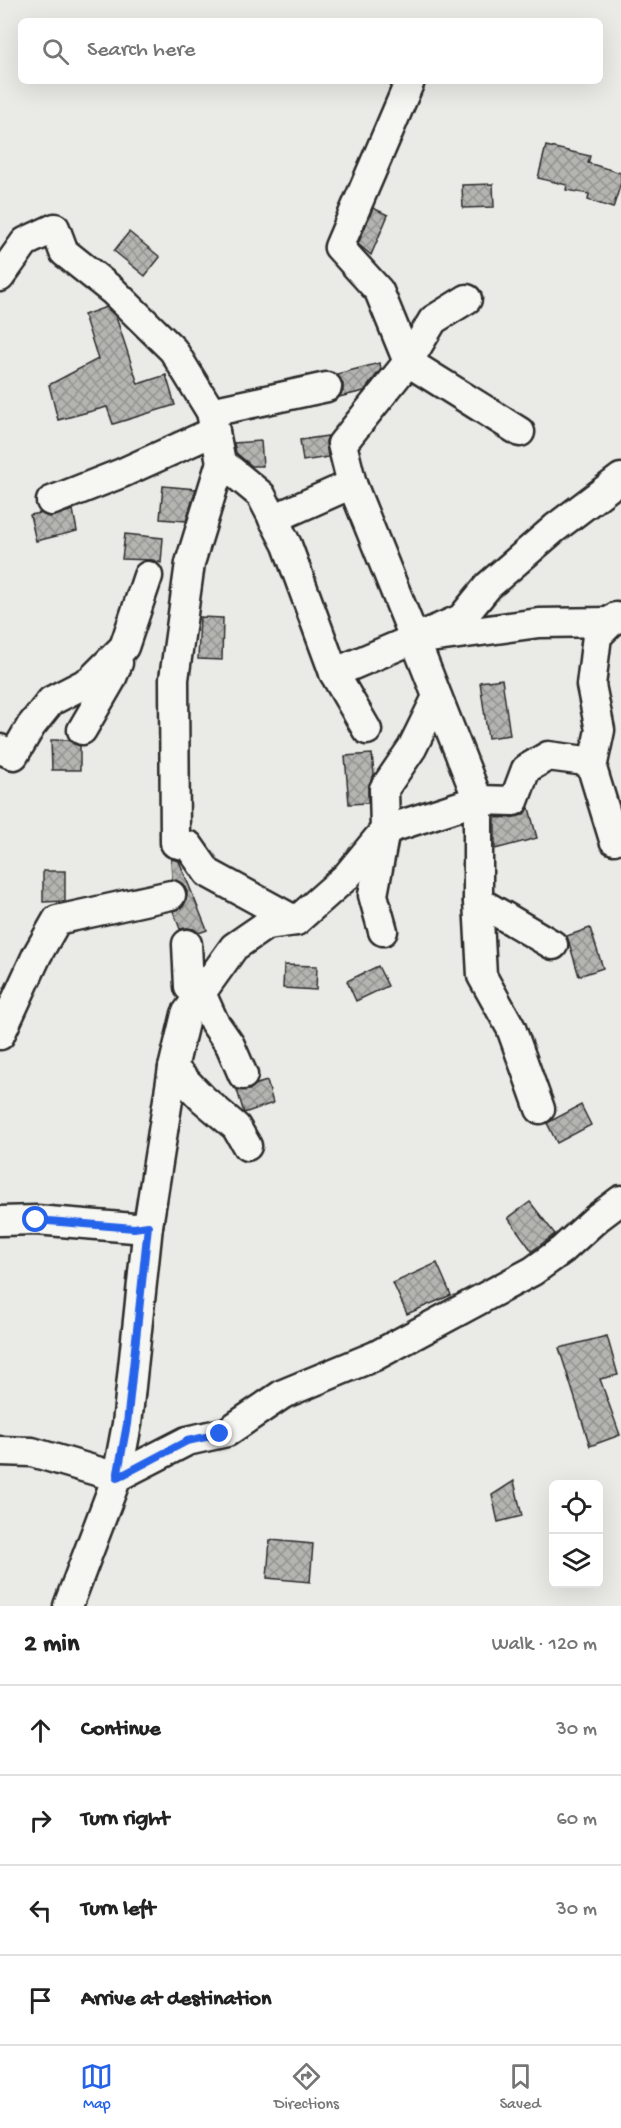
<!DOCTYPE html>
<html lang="en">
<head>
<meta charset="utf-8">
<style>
	body { margin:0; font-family:"Gochi Hand",sans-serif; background:#f2f2f2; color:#222 }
	.controls { position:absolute; right:18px; bottom:18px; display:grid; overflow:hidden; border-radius:9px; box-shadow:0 6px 24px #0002 }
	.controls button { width:54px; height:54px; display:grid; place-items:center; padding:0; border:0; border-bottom:2px solid #e0e0e0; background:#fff; color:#222; font:30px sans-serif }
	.stop { position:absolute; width:18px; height:18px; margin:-14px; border:4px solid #2563eb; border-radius:50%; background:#fff }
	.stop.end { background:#2563eb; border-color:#fff; box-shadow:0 2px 6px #0008 }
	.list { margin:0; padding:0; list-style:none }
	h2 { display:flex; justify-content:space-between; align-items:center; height:78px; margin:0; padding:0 24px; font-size:26px }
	h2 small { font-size:20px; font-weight:400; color:#767676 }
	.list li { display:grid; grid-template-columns:39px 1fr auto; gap:18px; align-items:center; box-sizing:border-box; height:90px; padding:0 24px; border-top:2px solid #e0e0e0 }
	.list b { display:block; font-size:22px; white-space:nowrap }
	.list em { font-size:20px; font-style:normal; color:#767676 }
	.icon { flex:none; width:33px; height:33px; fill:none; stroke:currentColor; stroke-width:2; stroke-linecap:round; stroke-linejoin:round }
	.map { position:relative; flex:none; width:621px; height:1606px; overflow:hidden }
	.search { position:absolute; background:#fff; box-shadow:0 6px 24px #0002; left:18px; right:18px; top:18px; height:66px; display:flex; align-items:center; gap:15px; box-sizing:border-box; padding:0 21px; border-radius:9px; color:#767676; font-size:22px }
	.sheet { height:438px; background:#fff }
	nav { display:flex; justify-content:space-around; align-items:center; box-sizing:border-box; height:84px; border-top:2px solid #e0e0e0; background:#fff; font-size:16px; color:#767676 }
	nav a { display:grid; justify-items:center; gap:3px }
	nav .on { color:#2563eb }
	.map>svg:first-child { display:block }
</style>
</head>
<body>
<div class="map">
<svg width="621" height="1606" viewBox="0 0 621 1606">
	<defs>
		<pattern id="building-cross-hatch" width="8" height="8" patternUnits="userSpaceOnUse" patternTransform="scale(1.5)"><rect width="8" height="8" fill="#b4b4b1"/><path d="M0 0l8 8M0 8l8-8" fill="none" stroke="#939390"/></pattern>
	</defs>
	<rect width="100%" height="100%" fill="#eaeae6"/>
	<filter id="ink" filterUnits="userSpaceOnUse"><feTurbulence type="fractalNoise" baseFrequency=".0167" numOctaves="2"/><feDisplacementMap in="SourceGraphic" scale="12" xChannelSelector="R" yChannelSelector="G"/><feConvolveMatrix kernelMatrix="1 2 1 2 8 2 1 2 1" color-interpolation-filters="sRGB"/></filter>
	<g filter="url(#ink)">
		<g fill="url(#building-cross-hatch)" stroke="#2b2b2b" stroke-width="1.5">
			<polygon points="546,146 590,156 588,163 621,173 621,183 613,208 588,200 589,194 566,190 567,185 538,178"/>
			<polygon points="493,184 494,207 463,208 462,185"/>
			<polygon points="373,208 388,215 371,255 358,244"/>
			<polygon points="129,232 160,257 145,276 114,251"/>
			<polygon points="106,307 116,317 138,384 166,375 175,405 113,424 107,407 58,420 49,385 98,359 84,315"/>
			<polygon points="380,363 381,369 364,391 339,397 343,391 343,384 337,374"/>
			<polygon points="328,436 326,441 328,457 303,461 300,440"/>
			<polygon points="261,441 263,466 252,466 236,453 234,443"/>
			<polygon points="163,486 196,489 186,521 160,519"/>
			<polygon points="73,510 77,531 36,541 30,515 40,513 49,517"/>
			<polygon points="125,534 163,538 161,563 153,560 122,559"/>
			<polygon points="200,617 223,618 222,660 198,659"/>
			<polygon points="502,679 510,735 488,738 480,682"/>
			<polygon points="51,740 69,740 74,744 80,746 80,770 52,770"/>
			<polygon points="372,754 374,774 368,789 368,803 349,804 345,756"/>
			<polygon points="529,808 537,838 495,849 495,818 514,817 523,815"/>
			<polygon points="171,859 179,861 207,930 199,933 194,929 187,928 180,929 173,911 183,907 186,901 187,892 183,884 172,879"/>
			<polygon points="43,871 65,871 65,901 43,902"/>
			<polygon points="590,928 603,968 579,976 567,936"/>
			<polygon points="284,965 317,966 316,990 283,988"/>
			<polygon points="378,966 388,986 356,1001 347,981"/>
			<polygon points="267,1081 273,1103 244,1113 237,1090 249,1090 257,1084"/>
			<polygon points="581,1105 591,1125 557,1143 547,1123"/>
			<polygon points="530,1202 555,1234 532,1251 508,1218"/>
			<polygon points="437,1263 451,1295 407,1314 393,1283"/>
			<polygon points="607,1336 618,1375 600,1379 620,1435 590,1446 559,1348"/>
			<polygon points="514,1481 522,1516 498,1522 492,1495"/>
			<polygon points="270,1540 313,1544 310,1582 267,1578"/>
		</g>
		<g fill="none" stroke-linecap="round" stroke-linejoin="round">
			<defs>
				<g id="street">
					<polyline points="410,81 339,247 379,291 408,362 520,432"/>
					<polyline points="0,277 25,242 55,228 64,252 113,291 173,350 211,412 221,462 261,495 287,545 334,673 367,730"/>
					<polyline points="211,412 327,387"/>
					<polyline points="221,462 190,563 174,679 175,843 189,846 208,873 296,921 347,876 385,830 478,800 514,801 526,769 548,756 593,762"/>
					<polyline points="352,484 342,444 408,362 433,320 467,299"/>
					<polyline points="51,501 122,473 215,431"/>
					<polyline points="273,519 352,484 415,640"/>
					<polyline points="334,673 461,619 488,586 555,528 621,478"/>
					<polyline points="82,730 111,680 118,663"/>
					<polyline points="0,749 14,755 31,726 51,701 90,681 124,647 148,576"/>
					<polyline points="614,840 592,768 600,730 591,685 597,636 616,617"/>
					<polyline points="478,901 482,976 511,1028 540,1109"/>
					<polyline points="383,931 373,895 385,830 384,789 412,748 437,697"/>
					<polyline points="187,944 189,987 201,993 214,1022 230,1045 243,1075"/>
					<polyline points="553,945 478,901 478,800 415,640 539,623 611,622"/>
					<polyline points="0,1035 37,955 57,920 171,895"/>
					<polyline points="247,1146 236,1127 203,1099 173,1068 186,1014 234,947 266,925 296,921"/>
					<polyline points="0,1221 36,1220 134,1228 148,1226"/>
					<polyline points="0,1451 32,1452 117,1477 187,1441 227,1432 283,1394 375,1356 533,1271 562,1250 597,1218 621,1200"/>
					<polyline points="68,1606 117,1477 127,1424 148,1226 173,1068"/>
				</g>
			</defs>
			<use href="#street" stroke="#2b2b2b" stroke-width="33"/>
			<use href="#street" stroke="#f6f6f2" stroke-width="28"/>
		</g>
	</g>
	<g fill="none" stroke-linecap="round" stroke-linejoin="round" filter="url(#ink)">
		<polyline stroke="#2563eb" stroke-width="8" points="36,1220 134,1228 148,1226 127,1424 117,1478 187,1441 220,1434"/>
	</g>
</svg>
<div class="controls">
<button><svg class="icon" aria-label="locate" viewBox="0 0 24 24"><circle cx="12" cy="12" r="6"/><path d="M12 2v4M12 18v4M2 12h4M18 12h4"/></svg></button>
<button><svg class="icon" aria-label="layers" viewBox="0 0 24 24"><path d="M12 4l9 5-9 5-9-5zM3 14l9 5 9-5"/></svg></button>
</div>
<div class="stop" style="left:36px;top:1220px"></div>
<div class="stop end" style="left:220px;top:1434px"></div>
<div class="search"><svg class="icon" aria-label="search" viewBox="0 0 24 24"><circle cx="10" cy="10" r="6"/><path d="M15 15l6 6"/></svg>Search here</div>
</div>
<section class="sheet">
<h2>2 min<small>Walk · 120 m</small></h2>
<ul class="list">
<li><svg class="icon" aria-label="ahead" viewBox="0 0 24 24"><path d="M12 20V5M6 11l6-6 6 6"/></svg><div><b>Continue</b></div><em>30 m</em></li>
<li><svg class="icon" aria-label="right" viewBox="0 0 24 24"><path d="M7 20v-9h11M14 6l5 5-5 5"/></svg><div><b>Turn right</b></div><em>60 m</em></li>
<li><svg class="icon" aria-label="left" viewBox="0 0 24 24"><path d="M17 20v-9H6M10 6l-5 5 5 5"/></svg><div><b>Turn left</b></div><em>30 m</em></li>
<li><svg class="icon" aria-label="arrive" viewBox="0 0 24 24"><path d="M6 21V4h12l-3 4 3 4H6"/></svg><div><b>Arrive at destination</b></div></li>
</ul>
</section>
<nav>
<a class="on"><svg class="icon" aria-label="map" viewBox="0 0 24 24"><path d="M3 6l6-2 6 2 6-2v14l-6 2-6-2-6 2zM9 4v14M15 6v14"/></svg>Map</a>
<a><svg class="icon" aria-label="directions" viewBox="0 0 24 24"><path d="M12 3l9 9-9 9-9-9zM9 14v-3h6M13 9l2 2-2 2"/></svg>Directions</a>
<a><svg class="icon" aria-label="saved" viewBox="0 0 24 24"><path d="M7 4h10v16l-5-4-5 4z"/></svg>Saved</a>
</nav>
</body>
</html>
